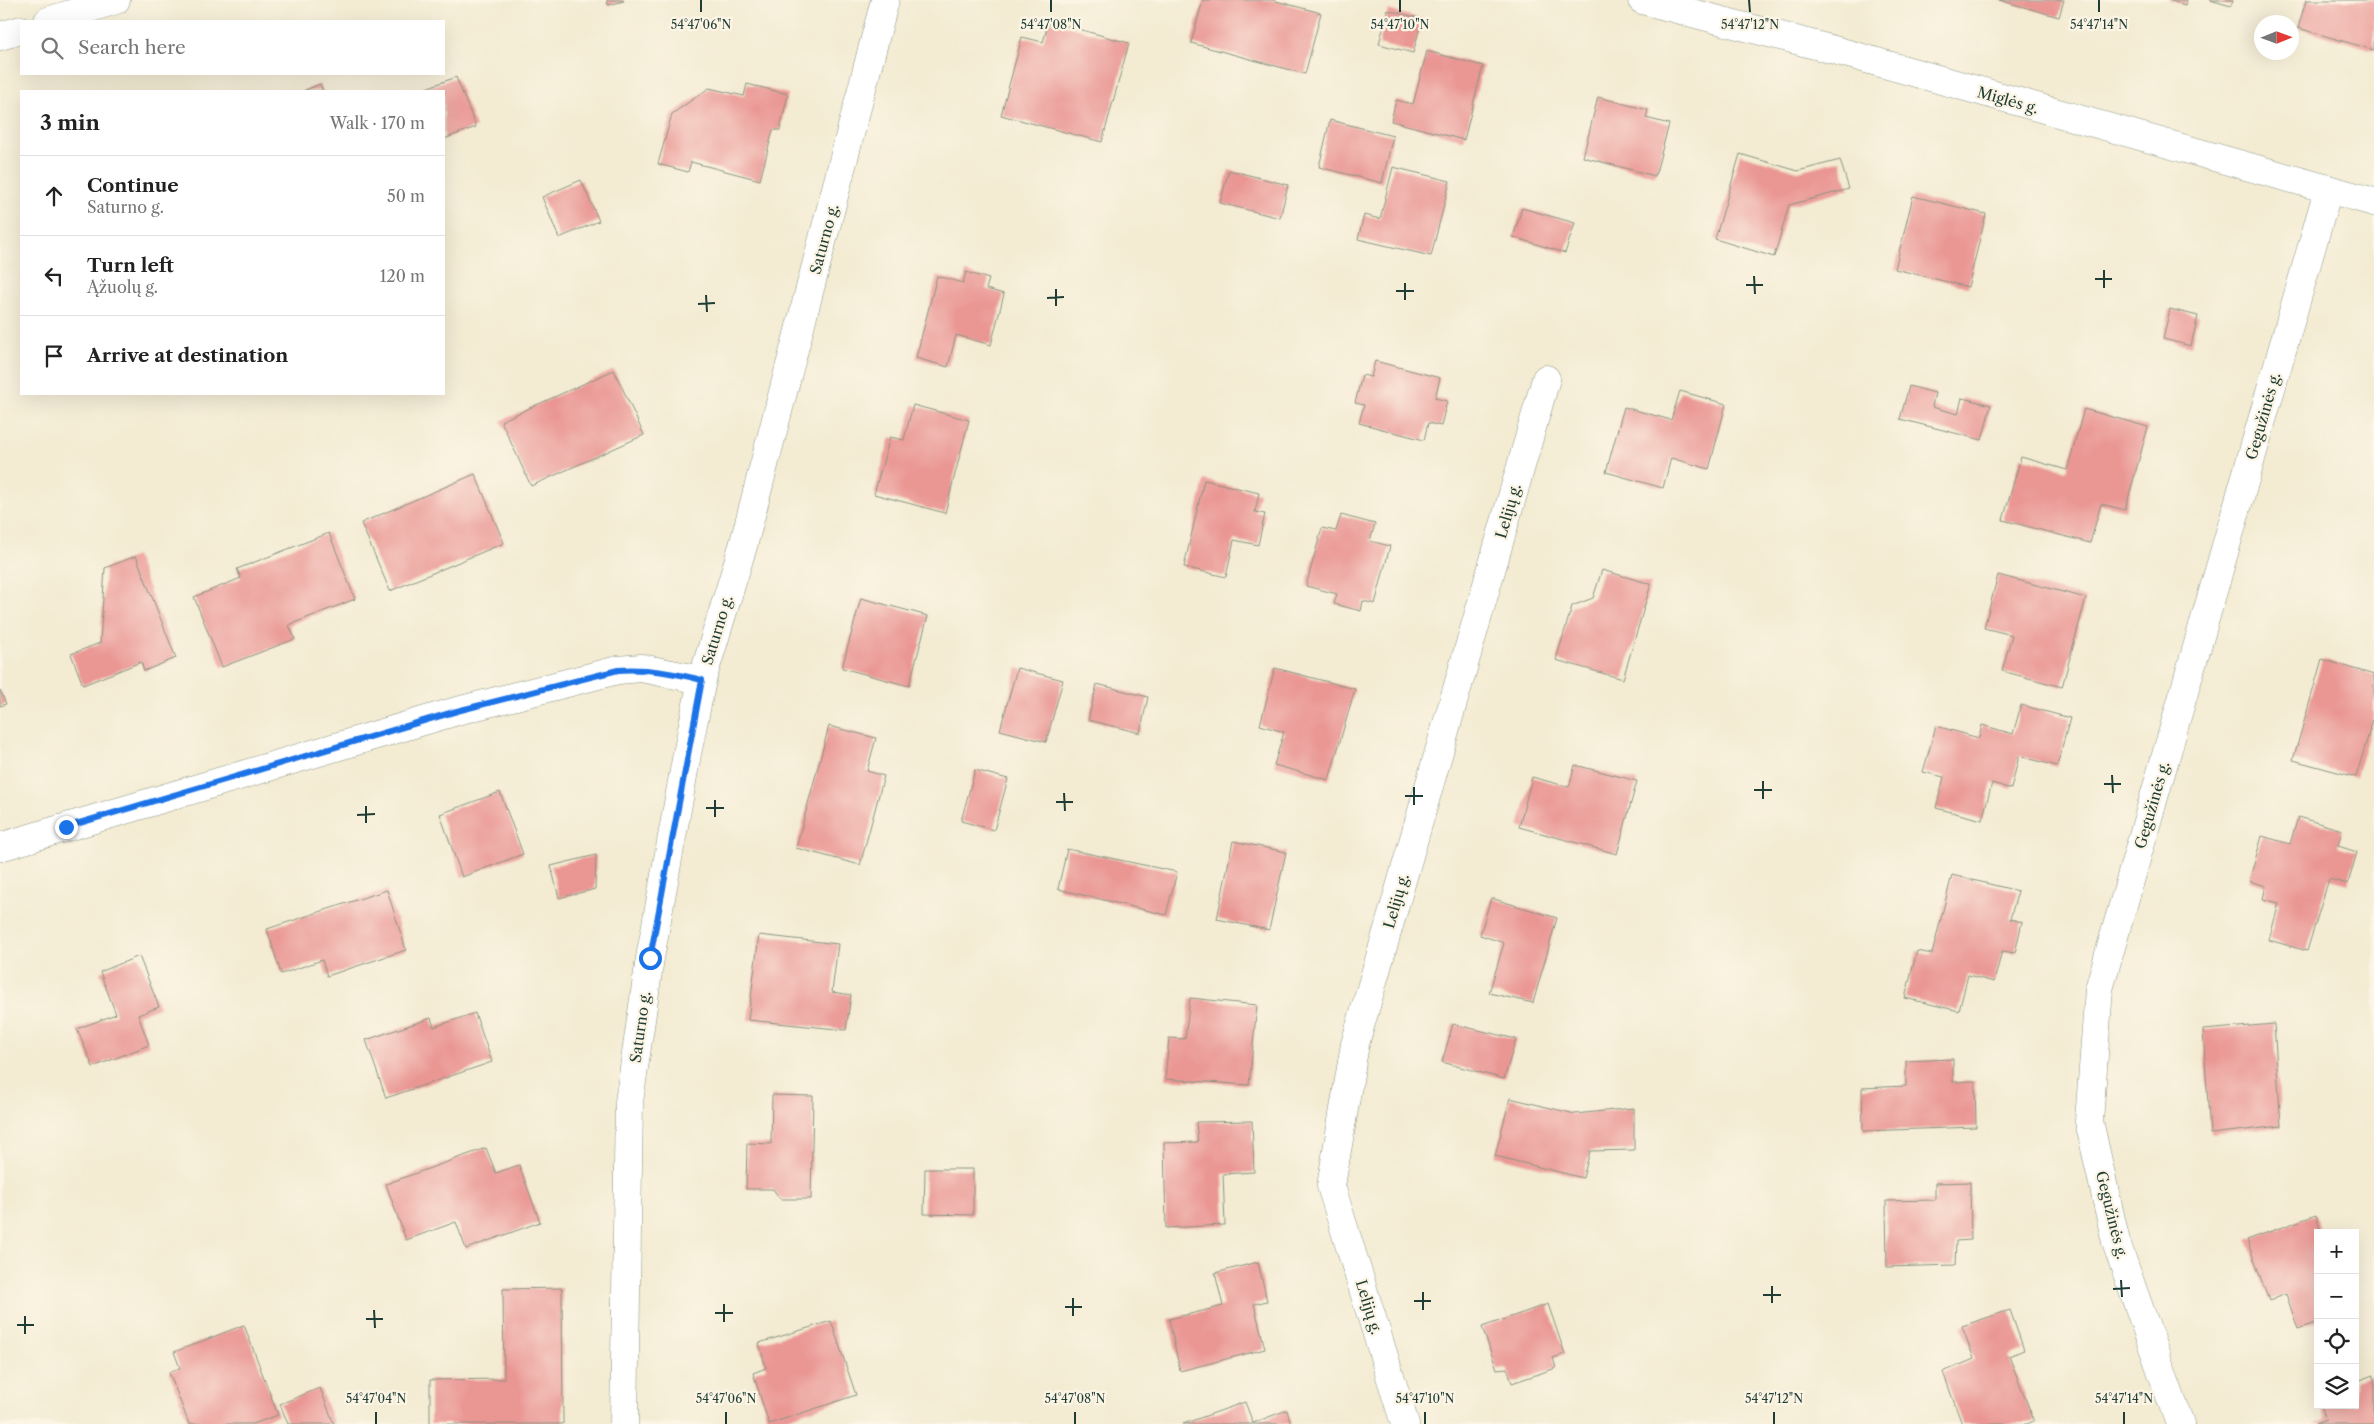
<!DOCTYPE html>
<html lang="en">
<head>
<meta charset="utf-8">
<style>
	body { margin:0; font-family:"Libre Caslon Text",serif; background:#f6f6f6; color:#222 }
	.controls { position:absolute; right:15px; bottom:15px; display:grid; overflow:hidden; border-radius:0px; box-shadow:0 5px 20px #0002 }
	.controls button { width:45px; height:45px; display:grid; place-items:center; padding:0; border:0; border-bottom:1px solid #e0e0e0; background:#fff; color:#222; font:25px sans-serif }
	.compass { position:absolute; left:2254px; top:15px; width:45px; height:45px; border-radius:50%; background:#fff; box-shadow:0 5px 20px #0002; rotate:89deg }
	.stop { position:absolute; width:15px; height:15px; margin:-11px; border:4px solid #1a73e8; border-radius:50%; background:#fff }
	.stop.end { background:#1a73e8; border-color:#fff; box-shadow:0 1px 5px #0008 }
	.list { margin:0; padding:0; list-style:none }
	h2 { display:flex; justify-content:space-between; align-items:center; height:65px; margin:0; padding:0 20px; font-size:21px }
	h2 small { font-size:16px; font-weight:400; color:#767676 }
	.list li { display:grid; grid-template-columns:32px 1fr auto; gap:15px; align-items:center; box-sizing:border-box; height:80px; padding:0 20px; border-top:1px solid #e0e0e0 }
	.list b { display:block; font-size:19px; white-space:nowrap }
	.list p { margin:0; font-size:16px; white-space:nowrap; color:#767676 }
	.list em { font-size:16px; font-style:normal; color:#767676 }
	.icon { flex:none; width:28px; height:28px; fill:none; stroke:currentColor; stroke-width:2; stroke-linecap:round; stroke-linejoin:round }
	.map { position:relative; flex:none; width:2374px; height:1424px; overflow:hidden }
	.search { position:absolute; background:#fff; box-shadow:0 5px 20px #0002; left:20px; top:20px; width:425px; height:55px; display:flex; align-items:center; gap:12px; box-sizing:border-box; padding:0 18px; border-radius:0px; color:#767676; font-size:19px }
	.panel { position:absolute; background:#fff; box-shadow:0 5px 20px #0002; left:20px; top:90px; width:425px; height:305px; border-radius:0px }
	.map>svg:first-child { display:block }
</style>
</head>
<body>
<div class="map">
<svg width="2374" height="1424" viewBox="0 0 2374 1424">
	<rect width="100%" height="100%" fill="#fcf5e5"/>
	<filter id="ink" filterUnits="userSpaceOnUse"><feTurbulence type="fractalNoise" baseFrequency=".02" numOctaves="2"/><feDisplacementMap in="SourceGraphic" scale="10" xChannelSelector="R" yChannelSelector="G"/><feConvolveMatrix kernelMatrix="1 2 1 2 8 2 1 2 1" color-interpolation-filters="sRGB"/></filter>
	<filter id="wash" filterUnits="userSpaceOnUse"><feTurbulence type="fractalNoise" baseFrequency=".0096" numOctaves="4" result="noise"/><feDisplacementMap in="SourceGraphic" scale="20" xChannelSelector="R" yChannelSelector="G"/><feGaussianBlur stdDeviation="1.12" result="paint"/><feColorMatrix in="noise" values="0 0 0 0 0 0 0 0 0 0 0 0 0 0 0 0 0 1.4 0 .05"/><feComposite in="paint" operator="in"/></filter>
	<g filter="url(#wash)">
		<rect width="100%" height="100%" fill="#f3ebd2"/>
		<g id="blocks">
			<g fill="#ea9794">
				<polygon points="607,0 623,0 624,1 608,5"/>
				<polygon points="1203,0 1272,0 1321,13 1305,74 1191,43"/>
				<polygon points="1999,0 2064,0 2059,17"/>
				<polygon points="2168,0 2187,0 2185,5"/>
				<polygon points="2210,0 2233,0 2231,6"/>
				<polygon points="2306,0 2374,0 2374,50 2298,28"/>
				<polygon points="1388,10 1422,19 1413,53 1379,44"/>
				<polygon points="1049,21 1129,43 1102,142 1001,115 1022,37 1043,42"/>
				<polygon points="1427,51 1483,66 1464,140 1391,121 1396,100 1413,104"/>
				<polygon points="456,77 476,127 444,139 444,91 418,91"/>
				<polygon points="320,84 323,91 303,91"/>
				<polygon points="747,84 788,94 780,130 773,130 760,180 691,162 688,172 658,164 672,114 709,88 744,96"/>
				<polygon points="1598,97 1648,110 1646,118 1669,124 1655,176 1583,157"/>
				<polygon points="1330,120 1393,136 1382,183 1319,167"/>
				<polygon points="1740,154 1798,171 1840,160 1849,189 1789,205 1774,257 1715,239"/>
				<polygon points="1393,167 1450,181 1431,256 1358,239 1364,215 1380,219"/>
				<polygon points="1229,170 1288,185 1280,218 1220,203"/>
				<polygon points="581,180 599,221 559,238 542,197"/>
				<polygon points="1913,196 1986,214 1968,287 1895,269"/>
				<polygon points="1522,208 1575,223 1565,253 1513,237"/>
				<polygon points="966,272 989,279 986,289 1004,294 991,345 956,335 948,367 916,358 937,276 963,283"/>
				<polygon points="2170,309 2198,316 2191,346 2163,339"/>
				<polygon points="1375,361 1440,378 1435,398 1447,401 1441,426 1428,423 1424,440 1359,423 1364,405 1355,403 1362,375 1371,377"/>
				<polygon points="614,370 644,435 531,486 501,421"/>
				<polygon points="1909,386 1935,393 1932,407 1958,414 1962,398 1991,405 1982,440 1900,419"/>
				<polygon points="1680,391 1726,404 1709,469 1671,458 1663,488 1606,472 1624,407 1671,420"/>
				<polygon points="913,405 969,420 945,513 874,494 890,437 904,440"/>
				<polygon points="2084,409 2148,427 2125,510 2101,504 2090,543 2003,520 2021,457 2067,470"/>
				<polygon points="475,474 504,543 390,591 361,523"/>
				<polygon points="1204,480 1259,493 1255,512 1265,514 1258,545 1234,540 1226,577 1184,567"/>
				<polygon points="1341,515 1375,524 1370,541 1390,546 1375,604 1363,601 1361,611 1334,604 1337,594 1306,586 1322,528 1336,531"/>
				<polygon points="329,533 355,599 289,625 295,639 222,667 194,597 241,578 237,569"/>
				<polygon points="136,556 176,658 144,671 141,662 83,685 71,654 100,643 105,568"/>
				<polygon points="1602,570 1651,584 1623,679 1556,660 1572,606 1593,598"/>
				<polygon points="1998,575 2086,598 2062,687 2002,671 2012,635 1984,628"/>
				<polygon points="861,598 928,616 909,686 842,668"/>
				<polygon points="2322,659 2374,675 2374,716 2356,777 2293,760"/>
				<polygon points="1017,668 1063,680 1046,742 1000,730"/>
				<polygon points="1275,668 1355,689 1329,780 1274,765 1284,732 1260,725"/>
				<polygon points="1097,684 1148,697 1140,733 1088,720"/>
				<polygon points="0,690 6,704 0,706"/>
				<polygon points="2021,705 2070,718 2057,766 2019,756 2011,789 1992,783 1982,820 1936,808 1944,777 1923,772 1936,726 1979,738 1982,725 2013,734"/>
				<polygon points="829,726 876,738 867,771 884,776 860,865 796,848"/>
				<polygon points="1575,765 1637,781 1617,854 1519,827 1532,777 1569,787"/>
				<polygon points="975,770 1008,779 994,830 961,821"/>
				<polygon points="500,792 523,854 462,877 440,814"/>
				<polygon points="2298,817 2342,830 2338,846 2357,852 2348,884 2329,879 2307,951 2269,940 2279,903 2263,899 2266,886 2249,881 2262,836 2290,844"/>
				<polygon points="1233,841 1286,852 1269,930 1217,919"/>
				<polygon points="1067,849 1177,872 1166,915 1058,889"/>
				<polygon points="596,855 595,889 559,898 551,866"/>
				<polygon points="1952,875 2018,891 2010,919 2022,922 2015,953 2002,951 1994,982 1968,975 1959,1011 1905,998 1917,951 1932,954"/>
				<polygon points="387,890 406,950 327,976 322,960 281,974 267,929"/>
				<polygon points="1491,898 1557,918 1533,1003 1489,993 1504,943 1480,935"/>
				<polygon points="759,935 838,944 832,992 851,995 846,1030 748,1020"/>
				<polygon points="139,956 159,1007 138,1015 149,1045 93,1067 77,1029 116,1014 100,972"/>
				<polygon points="1190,998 1257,1005 1249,1085 1165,1079 1169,1038 1185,1039"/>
				<polygon points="475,1013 492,1062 386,1098 366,1040 431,1018 434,1027"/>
				<polygon points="1453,1024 1516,1039 1504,1079 1442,1062"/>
				<polygon points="2274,1024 2281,1126 2210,1134 2203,1030"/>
				<polygon points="1953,1059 1953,1082 1975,1081 1976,1127 1863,1131 1862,1088 1906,1086 1906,1061"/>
				<polygon points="772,1095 813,1096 811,1199 780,1199 773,1189 746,1189 747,1143 771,1144"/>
				<polygon points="1510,1098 1575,1114 1634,1108 1634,1150 1590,1151 1583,1178 1495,1156"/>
				<polygon points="1252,1121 1254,1172 1223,1174 1225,1225 1166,1228 1164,1143 1198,1142 1196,1122"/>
				<polygon points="486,1148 496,1173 519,1165 540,1222 466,1249 456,1222 406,1240 386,1184"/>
				<polygon points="925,1169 973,1169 973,1215 924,1214"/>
				<polygon points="1970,1182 1971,1240 1956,1241 1955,1265 1887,1267 1886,1201 1935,1200 1935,1183"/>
				<polygon points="2316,1215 2321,1233 2318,1233 2318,1322 2298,1329 2286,1294 2269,1301 2247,1240"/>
				<polygon points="1258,1262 1267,1301 1254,1304 1265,1349 1180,1371 1169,1319 1223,1306 1215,1273"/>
				<polygon points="562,1288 563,1424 430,1424 430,1380 504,1379 503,1289"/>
				<polygon points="1548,1304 1565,1354 1553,1358 1556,1368 1512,1383 1507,1368 1497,1369 1482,1327"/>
				<polygon points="2010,1310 2024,1350 2009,1356 2034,1421 2027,1424 1962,1424 1943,1372 1974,1359 1962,1326"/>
				<polygon points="831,1321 856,1395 769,1424 753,1373 766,1368 759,1343"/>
				<polygon points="244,1325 278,1415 253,1424 189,1424 169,1372 180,1368 174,1352"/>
				<polygon points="2374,1375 2374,1424 2315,1424 2326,1420 2321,1405 2355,1405 2355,1382"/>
				<polygon points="320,1388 334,1424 288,1424 280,1404"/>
				<polygon points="1245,1402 1253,1423 1287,1410 1291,1424 1183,1424"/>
			</g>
		</g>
	</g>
	<g filter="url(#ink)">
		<use href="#blocks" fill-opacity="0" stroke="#899483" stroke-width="1"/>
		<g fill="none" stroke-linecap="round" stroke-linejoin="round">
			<defs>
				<g id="minor">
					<polyline points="1642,0 1838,51 2374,202"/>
					<polyline points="48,21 116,0"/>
					<polyline points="0,36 21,30"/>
					<polyline points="0,847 457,711 618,670 641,668 702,680"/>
					<polyline points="624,1424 629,1102 650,958 687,754 702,680 743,546 885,0"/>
					<polyline points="1405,1424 1331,1186 1355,1044 1546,379"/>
					<polyline points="2180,1424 2116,1242 2089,1121 2099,989 2328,190"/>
				</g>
			</defs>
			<use href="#minor" stroke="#899483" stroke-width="29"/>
			<use href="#minor" stroke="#fff" stroke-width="28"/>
		</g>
	</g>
	<g fill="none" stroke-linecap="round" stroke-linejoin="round" filter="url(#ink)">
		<path stroke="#1a73e8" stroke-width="6" d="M66,827L457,711L618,670C648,668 674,673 702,680L650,958"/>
	</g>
	<path fill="none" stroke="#1f3d34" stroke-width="2" d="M701,0V12M1051,0V12M1400,0V12M1749,0L1750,12M2099,0V12M2104,270V288M1754,276L1755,294M2095,279H2112M1405,283V300M1746,285H1763M1056,289V306M1396,291H1414M706,295L707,312M1047,298L1064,297M698,304L715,303M2112,775L2113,793M1763,781V799M2104,784H2121M1414,787V805M1754,790H1772M1064,793L1065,811M1405,796H1423M715,800V817M1056,802H1073M366,806V823M706,808H724M357,815L375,814M2121,1280L2122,1297M1772,1286V1303M2113,1289L2130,1288M1423,1292V1310M1763,1295H1781M1073,1298V1316M1414,1301H1431M724,1304V1322M1065,1307H1082M374,1310L375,1328M715,1313H733M25,1316V1334M366,1319H383M17,1325H34M376,1412V1424M726,1412V1424M1075,1412V1424M1425,1412V1424M1774,1412V1424M2124,1412V1424"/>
	<g text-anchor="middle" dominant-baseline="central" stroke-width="4.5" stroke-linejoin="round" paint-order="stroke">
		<g font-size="15" fill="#1f3d34" stroke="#fcf5e5">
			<text transform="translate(2008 100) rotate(16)">Miglės g.</text>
			<text transform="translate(824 239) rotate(-75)">Saturno g.</text>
			<text transform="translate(2263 416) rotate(-74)">Gegužinės g.</text>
			<text transform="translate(1508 511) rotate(-74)">Lelijų g.</text>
			<text transform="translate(717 630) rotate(-73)">Saturno g.</text>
			<text transform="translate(2152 805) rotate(-74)">Gegužinės g.</text>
			<text transform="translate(1396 901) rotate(-74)">Lelijų g.</text>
			<text transform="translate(640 1027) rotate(-82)">Saturno g.</text>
			<text transform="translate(2112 1215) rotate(76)">Gegužinės g.</text>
			<text transform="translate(1369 1307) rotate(73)">Lelijų g.</text>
		</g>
	</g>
	<g font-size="12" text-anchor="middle" fill="#1f3d34" stroke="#fcf5e5" stroke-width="4.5" stroke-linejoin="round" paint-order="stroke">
		<text x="701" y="29">54°47'06"N</text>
		<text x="1051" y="29">54°47'08"N</text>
		<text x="1400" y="29">54°47'10"N</text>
		<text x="1750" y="29">54°47'12"N</text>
		<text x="2099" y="29">54°47'14"N</text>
		<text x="376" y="1403">54°47'04"N</text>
		<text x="726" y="1403">54°47'06"N</text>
		<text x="1075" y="1403">54°47'08"N</text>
		<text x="1425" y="1403">54°47'10"N</text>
		<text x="1774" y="1403">54°47'12"N</text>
		<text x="2124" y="1403">54°47'14"N</text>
	</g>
</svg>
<div class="controls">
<button>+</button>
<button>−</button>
<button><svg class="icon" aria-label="locate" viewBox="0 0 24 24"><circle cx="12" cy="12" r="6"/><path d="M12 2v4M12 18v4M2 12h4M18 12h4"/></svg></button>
<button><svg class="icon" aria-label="layers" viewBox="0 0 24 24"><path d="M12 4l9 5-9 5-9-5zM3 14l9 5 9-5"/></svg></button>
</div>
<svg class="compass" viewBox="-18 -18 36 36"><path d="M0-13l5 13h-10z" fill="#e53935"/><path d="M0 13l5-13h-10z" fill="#767676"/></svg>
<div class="stop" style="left:650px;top:958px"></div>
<div class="stop end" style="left:66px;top:827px"></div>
<div class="search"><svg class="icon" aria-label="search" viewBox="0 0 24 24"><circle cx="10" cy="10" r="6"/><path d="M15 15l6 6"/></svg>Search here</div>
<section class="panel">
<h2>3 min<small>Walk · 170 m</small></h2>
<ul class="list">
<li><svg class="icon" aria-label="ahead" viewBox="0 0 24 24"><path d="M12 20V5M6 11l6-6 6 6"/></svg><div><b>Continue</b><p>Saturno g.</p></div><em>50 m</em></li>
<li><svg class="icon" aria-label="left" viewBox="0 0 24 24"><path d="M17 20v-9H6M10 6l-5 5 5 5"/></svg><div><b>Turn left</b><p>Ąžuolų g.</p></div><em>120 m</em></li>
<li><svg class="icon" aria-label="arrive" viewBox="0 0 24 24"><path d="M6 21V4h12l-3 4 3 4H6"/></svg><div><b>Arrive at destination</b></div></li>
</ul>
</section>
</div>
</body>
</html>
